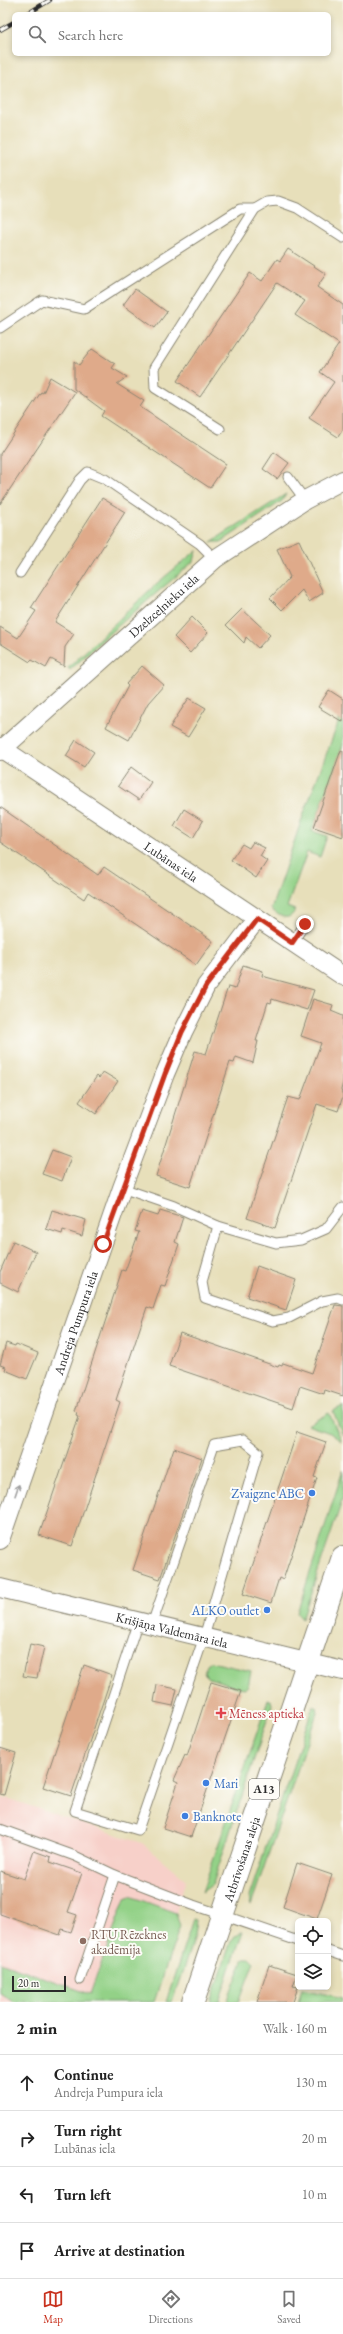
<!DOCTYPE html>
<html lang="en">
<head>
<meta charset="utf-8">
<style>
	body { margin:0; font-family:"EB Garamond",serif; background:#f6f6f6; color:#222 }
	.controls { position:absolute; right:12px; bottom:12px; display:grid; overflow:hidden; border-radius:6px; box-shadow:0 2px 6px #0003 }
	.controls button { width:36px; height:36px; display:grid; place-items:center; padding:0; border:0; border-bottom:1px solid #e0e0e0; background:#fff; color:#222; font:20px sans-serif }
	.scale { position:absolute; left:12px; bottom:10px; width:54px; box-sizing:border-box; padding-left:4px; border:2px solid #2b2b2b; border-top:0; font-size:11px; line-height:14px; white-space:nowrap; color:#2b2b2b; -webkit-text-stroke:3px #fdfcf7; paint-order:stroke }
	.stop { position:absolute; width:12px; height:12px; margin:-9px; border:3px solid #c8321e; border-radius:50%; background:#fff }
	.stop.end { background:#c8321e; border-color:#fff; box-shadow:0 1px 4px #0008 }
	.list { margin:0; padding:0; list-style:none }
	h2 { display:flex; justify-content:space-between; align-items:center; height:52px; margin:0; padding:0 16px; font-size:17px }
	h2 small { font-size:13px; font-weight:400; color:#767676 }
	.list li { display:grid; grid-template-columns:26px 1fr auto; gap:12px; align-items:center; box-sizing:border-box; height:56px; padding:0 16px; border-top:1px solid #e0e0e0 }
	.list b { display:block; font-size:15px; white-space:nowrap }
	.list p { margin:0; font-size:13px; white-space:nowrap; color:#767676 }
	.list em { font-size:13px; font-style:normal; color:#767676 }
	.icon { flex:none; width:22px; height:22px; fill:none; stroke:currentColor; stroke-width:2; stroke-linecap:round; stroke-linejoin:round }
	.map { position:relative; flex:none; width:343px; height:2002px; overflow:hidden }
	.search { position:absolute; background:#fff; box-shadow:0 2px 6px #0003; left:12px; right:12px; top:12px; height:44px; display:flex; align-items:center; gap:10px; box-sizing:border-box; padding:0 14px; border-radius:6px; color:#767676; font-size:15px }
	.sheet { height:276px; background:#fff }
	nav { display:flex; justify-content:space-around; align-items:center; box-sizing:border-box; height:56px; border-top:1px solid #e0e0e0; background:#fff; font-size:11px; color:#767676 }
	nav a { display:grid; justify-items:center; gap:2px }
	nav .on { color:#c8321e }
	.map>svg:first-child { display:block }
</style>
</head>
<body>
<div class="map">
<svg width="343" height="2002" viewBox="0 0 343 2002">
	<rect width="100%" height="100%" fill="#fdfcf7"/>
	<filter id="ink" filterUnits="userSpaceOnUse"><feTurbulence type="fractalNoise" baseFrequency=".025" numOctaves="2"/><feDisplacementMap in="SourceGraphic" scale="8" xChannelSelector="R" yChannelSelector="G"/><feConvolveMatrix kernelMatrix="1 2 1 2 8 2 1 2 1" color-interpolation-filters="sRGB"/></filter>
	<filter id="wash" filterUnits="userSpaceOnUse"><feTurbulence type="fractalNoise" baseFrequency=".012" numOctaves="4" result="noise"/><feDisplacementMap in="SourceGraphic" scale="16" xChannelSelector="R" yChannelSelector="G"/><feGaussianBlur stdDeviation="0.9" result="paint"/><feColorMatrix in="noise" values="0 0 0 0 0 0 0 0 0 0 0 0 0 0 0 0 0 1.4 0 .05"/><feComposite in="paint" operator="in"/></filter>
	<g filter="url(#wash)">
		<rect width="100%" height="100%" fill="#e7dfba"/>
		<polygon fill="#f7d0c9" points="0,1796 142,1843 186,1880 148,2002 0,2002"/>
		<g fill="#93d187" stroke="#5f7e59">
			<polygon points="286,494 282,501 221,542 211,542"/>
			<polygon points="197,550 194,561 111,632 70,670 68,668 156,584"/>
			<path d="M343,710V745L312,831L327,836L320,857L307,852L287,907L295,910C289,923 279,916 271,909L303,816Z"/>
			<polygon points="343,1406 343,1436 333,1411"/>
			<polygon points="329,1413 341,1440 341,1441 330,1433 307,1425"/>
			<polygon points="343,1470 343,1498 302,1619 297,1613"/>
			<polygon points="211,1662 251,1671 248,1687 244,1689 209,1678 204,1673 207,1665"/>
			<polygon points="268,1700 271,1700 272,1705 218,1868 213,1884 202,1892"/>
			<polygon points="313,1706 316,1707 317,1713 251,1905 249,1897"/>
			<polygon points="130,1896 176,1913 180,1926 154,2002 13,2002 0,1993 0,1962 90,1994 124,1901 125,1898"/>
			<polygon points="193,1919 196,1920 194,1937 172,2002 166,2002"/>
			<polygon points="243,1931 219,2002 211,2002 231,1941 236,1935"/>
			<polygon points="244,1958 250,1958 254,1962 239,2002 227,2002"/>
			<polygon points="302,1989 343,1998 343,2002 298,2002"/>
		</g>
		<g id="blocks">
			<g fill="#dfaa8a">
				<polygon points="288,249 326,274 317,287 343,305 343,429 338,437 309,418 334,382 320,372 339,344 295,315 305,301 277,283 200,397 177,381 250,273 262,281 277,259 280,261"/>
				<polygon points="135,289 167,312 155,328 123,305"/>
				<polygon points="92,349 115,364 112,368 127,377 117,384 144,401 140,407 226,464 210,488 101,416 104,411 74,389 74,361 79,365"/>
				<polygon points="50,377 75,392 0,504 0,454 41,392 43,393"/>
				<polygon points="274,452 289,463 277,479 263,469"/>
				<polygon points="102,498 125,512 55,622 74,634 65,647 64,666 51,659 46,668 32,660 30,662 0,643 0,627 18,638 36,611 31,608"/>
				<polygon points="299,540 323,593 309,602 302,590 282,610 270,598 290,577 277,549"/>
				<polygon points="242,609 270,635 258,648 246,637 244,643 226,625"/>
				<polygon points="192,617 208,633 190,653 174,637"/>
				<polygon points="142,666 164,685 148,703 129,740 106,727 128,686 126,684"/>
				<polygon points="329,690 343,699 343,722 318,707"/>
				<polygon points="189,698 206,708 188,737 170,727"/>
				<polygon points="76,740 94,752 84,767 66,756"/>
				<polygon points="341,750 343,751 343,837 314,827"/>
				<polygon points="131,767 151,782 139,800 118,786"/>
				<polygon points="0,807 98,875 104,867 213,941 196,965 88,892 84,899 0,842"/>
				<polygon points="184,809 203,821 193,838 174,826"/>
				<polygon points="253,842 265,848 260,856 267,861 256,878 231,860 242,844 249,848"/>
				<polygon points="243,965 263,971 262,976 314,990 307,1010 272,999 271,1003 268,1002 256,1041 258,1041 253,1063 236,1057 234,1063 230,1062 190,1187 156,1176 195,1051 206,1054 228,987 235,989"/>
				<polygon points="313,999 333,1005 331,1011 343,1016 343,1082 341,1090 343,1096 338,1111 317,1104 275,1228 247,1218 288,1097 300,1100 321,1043 301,1036"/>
				<polygon points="103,1072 118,1081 96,1114 79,1102 97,1076 99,1078"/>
				<polygon points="52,1150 71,1157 62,1181 42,1174"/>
				<polygon points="52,1210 86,1220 82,1236 63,1230 62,1234 46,1229"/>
				<polygon points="160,1210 183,1217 175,1242 179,1244 165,1286 161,1285 153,1309 147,1307 116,1400 120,1402 72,1546 39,1535 80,1416 78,1415 79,1412 76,1411 122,1270 125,1271 139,1232 135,1231 142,1211 158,1216"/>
				<polygon points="13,1241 36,1252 18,1292 0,1283 0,1272"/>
				<polygon points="257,1266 296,1280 286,1310 247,1297"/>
				<polygon points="335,1305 343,1306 343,1396 325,1390 324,1394 300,1386 293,1408 169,1366 180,1333 278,1367 279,1365 282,1366 283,1363 312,1373"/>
				<polygon points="6,1343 15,1346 16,1344 38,1353 27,1379 5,1370 6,1367 0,1365"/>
				<polygon points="297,1432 326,1442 314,1477 317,1478 283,1580 279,1578 271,1603 243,1594"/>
				<polygon points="174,1448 202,1458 160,1579 133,1570"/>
				<polygon points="30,1644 44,1647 37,1678 23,1676"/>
				<polygon points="84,1665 112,1675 71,1796 43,1787"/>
				<polygon points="211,1682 241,1691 191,1837 163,1828 178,1782 174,1780 185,1755 187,1756"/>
				<polygon points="157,1685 177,1689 173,1706 154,1702"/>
				<polygon points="0,1748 16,1753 4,1795 0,1794"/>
				<polygon points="34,1851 51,1857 50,1862 82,1873 68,1912 77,1915 71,1932 62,1929 60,1935 0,1914 0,1871 24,1879"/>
				<polygon points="297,1863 332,1875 317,1919 283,1907"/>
				<polygon points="269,1965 297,1974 293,1986 298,1987 293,2002 257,2002"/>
			</g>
		</g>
	</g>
	<g filter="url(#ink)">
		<use href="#blocks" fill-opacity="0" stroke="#898572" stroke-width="1"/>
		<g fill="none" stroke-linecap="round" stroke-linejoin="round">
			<defs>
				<g id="service">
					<polyline points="0,328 42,300 84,309 240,209 255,209"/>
					<polyline points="220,429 155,388 154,368 255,209 267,202 278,201 297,208 343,238"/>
					<polyline points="288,477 305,500"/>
					<polyline points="20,573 80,480 88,472 105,479 200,544 215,559"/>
					<polyline points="292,943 305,924"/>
					<polyline points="122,1188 174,1206 218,1226 276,1243 301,1240 326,1229 343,1207"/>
					<polyline points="218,1226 202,1282 205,1298 273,1321 289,1318 322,1301 338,1298 343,1300"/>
					<polyline points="138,1621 75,1811 138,1830 204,1637 258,1452 243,1440 214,1445 152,1624"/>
					<polyline points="0,1829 75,1856 115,1875 193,1905 298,1941"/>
					<polyline points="328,1951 343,1956"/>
					<polyline points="80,1980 115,1875"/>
				</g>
				<g id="minor">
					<path id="s1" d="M0,747L343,976"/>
					<path id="s2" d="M0,751L215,559L305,500L343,480"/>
					<path id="s3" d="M0,1540L122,1188L165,1074L183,1032L206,986L257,919"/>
					<path id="s4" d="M0,1588L343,1671"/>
				</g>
				<g id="primary">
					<path id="s5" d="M193,2002L343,1557"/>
				</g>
			</defs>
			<use href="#service" stroke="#898572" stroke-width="11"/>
			<use href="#minor" stroke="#898572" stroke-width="20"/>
			<use href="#primary" stroke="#898572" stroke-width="24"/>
			<use href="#service" stroke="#fff" stroke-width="9"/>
			<use href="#minor" stroke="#fff" stroke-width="18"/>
			<use href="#primary" stroke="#fff" stroke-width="22"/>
			<defs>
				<g id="rail">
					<polyline points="27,14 50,0"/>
					<polyline points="0,30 14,22"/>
				</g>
			</defs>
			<use href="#rail" stroke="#2b2b2b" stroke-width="4.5"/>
			<use href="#rail" stroke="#fdfcf7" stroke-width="3" stroke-dasharray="9" stroke-linecap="butt"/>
		</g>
		<defs><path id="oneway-shaft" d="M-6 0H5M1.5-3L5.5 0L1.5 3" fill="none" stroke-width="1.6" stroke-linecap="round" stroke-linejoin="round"/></defs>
		<use stroke="#a0a0a0" href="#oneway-shaft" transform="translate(17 1490) rotate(-71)"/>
	</g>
	<g fill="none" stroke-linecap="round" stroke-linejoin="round" filter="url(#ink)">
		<polyline stroke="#c8321e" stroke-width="5" points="103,1244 165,1074 182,1032 206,986 257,919 292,943 305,924"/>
	</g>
	<g fill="#3f7fe0" stroke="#fdfcf7" stroke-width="1.5">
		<circle cx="312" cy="1493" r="4"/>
		<circle cx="267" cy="1610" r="4"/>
		<circle cx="206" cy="1783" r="4"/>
		<circle cx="185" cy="1816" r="4"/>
	</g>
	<path fill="#e0444e" stroke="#fdfcf7" stroke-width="1.5" d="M219 1707h4v4h4v4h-4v4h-4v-4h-4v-4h4z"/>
	<circle fill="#8d6e63" stroke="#fdfcf7" stroke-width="1.5" cx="83" cy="1941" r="4"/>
	<g text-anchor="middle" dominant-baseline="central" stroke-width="4" stroke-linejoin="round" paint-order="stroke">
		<rect fill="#fdfcf7" stroke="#6a6a68" stroke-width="1" x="249" y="1779" width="30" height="20" rx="3"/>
		<g font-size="12" font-weight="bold" fill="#2b2b2b">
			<text x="264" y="1789">A13</text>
		</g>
		<g font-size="13" fill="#2b2b2b" stroke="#fdfcf7">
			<text stroke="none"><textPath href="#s2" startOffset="219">Dzelzceļnieku iela</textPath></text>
			<text stroke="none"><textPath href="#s1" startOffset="206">Lubānas iela</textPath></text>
			<text stroke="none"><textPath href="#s3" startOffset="230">Andreja Pumpura iela</textPath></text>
			<text stroke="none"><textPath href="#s4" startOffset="177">Krišjāņa Valdemāra iela</textPath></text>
			<text stroke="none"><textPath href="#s5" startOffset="151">Atbrīvošanas aleja</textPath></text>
		</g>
		<g font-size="13" fill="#366cbe" stroke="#fdfcf7" text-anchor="end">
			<text x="304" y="1493">Zvaigzne ABC</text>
			<text x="259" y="1610">ALKO outlet</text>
			<text x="214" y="1783" text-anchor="start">Mari</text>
			<text x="193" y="1816" text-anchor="start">Banknote</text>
		</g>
		<g font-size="13" fill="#be3a42" stroke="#fdfcf7" text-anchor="start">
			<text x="229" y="1713">Mēness aptieka</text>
		</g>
		<g font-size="13" fill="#785e54" stroke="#fdfcf7" text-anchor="start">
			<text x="91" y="1934">RTU Rēzeknes<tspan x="91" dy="15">akadēmija</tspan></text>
		</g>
	</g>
</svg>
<div class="controls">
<button><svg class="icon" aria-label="locate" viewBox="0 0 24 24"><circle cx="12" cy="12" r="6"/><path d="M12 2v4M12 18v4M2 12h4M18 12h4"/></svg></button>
<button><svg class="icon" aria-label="layers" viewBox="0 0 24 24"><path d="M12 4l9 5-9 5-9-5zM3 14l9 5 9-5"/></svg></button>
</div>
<div class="scale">20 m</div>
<div class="stop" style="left:103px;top:1244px"></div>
<div class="stop end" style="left:305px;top:924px"></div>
<div class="search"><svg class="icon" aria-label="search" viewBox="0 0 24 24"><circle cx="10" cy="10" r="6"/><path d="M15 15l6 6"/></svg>Search here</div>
</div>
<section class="sheet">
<h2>2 min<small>Walk · 160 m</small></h2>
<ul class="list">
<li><svg class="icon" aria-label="ahead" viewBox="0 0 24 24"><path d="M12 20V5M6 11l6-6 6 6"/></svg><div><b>Continue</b><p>Andreja Pumpura iela</p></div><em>130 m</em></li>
<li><svg class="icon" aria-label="right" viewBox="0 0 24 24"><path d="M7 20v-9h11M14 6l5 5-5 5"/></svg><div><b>Turn right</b><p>Lubānas iela</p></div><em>20 m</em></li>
<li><svg class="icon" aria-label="left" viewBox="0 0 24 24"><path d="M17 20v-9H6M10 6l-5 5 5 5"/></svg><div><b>Turn left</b></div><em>10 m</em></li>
<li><svg class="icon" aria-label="arrive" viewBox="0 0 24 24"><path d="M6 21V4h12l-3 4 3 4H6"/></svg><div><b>Arrive at destination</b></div></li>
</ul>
</section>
<nav>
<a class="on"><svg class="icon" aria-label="map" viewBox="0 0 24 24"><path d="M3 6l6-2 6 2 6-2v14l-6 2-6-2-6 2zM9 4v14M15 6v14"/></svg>Map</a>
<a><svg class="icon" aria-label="directions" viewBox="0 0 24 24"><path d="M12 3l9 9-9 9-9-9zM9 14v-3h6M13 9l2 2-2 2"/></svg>Directions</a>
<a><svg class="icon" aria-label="saved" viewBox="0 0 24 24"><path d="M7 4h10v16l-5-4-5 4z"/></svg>Saved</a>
</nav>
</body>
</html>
